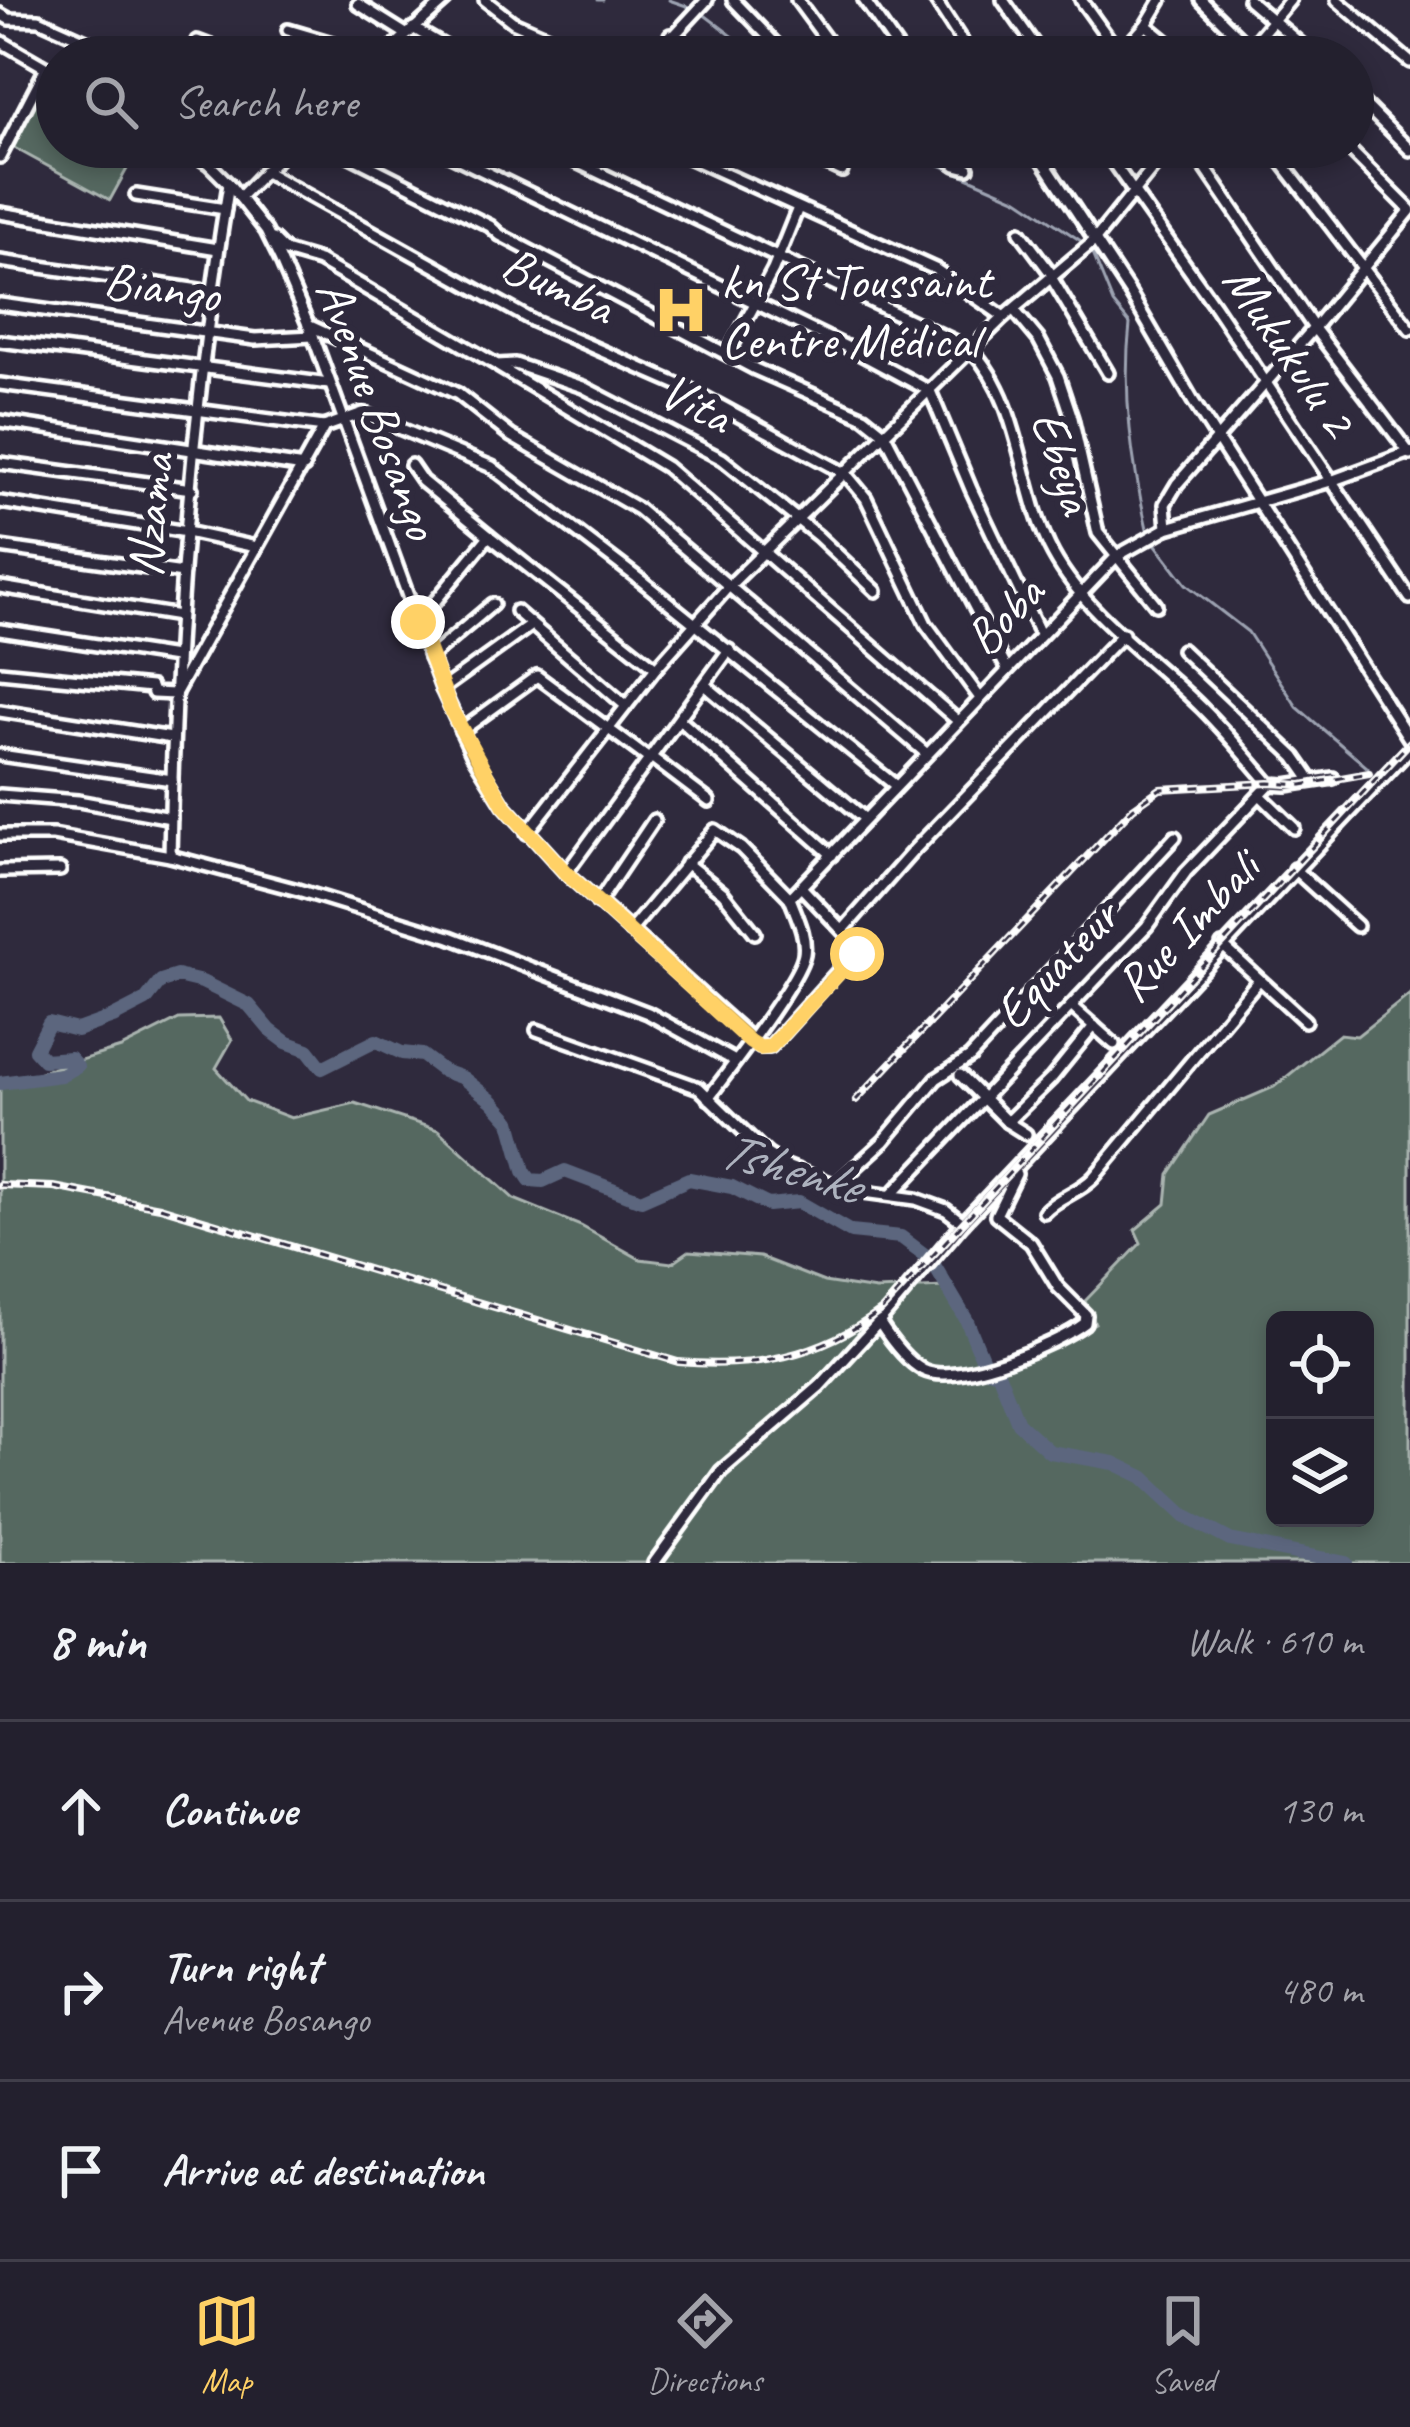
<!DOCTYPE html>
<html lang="en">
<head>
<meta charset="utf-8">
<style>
	body { margin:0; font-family:Caveat,sans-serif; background:#2b2836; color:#f1f3f6 }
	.controls { position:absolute; right:36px; bottom:36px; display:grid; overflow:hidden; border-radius:18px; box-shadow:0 6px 18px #0003 }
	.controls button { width:108px; height:108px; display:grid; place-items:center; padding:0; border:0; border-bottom:3px solid #403e4a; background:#23202e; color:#f1f3f6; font:60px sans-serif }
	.stop { position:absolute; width:36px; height:36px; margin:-27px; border:9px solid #ffd166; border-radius:50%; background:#fff }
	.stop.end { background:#ffd166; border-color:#fff; box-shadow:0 3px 12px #0008 }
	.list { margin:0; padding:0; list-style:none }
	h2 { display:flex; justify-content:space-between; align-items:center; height:156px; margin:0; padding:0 48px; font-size:51px }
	h2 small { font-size:39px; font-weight:400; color:#a3a3aa }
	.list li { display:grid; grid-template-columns:78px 1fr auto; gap:36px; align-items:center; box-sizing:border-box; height:180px; padding:0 48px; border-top:3px solid #403e4a }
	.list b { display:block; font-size:45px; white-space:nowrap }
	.list p { margin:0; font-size:39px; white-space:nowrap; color:#a3a3aa }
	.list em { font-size:39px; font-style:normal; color:#a3a3aa }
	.icon { flex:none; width:66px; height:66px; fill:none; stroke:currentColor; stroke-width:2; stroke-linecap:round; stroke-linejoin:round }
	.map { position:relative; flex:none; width:1410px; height:1563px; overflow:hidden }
	.search { position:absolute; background:#23202e; box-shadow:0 6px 18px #0003; left:36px; right:36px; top:36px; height:132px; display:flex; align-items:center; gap:30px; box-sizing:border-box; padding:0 42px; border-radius:66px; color:#a3a3aa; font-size:45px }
	.sheet { height:696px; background:#23202e }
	nav { display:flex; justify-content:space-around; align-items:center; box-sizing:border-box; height:168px; border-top:3px solid #403e4a; background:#23202e; font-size:33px; color:#a3a3aa }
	nav a { display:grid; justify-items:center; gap:6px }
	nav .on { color:#ffd166 }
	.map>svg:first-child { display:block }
</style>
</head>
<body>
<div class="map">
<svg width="1410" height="1563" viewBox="0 0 1410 1563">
	<rect width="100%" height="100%" fill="#2f2a3d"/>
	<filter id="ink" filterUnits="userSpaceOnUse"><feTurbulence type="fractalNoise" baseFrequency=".00833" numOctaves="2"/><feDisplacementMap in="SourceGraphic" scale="24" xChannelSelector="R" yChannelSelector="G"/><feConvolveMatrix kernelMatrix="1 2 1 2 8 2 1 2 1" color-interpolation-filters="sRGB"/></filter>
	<g filter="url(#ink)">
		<g fill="#556861" stroke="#aab4b0" stroke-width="3" fill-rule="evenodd">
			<polygon points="47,74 57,80 57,147 139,147 110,200 7,144"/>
			<path d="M1410,994V1563H0V1084L121,1048L179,1019L219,1018L232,1040L216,1068L246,1101L291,1118L355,1103L438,1130L514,1199L581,1226L640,1259L672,1263L689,1251L760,1257L824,1282L876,1290L944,1287L983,1359L1020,1361L1095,1323L1085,1301L1141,1243L1135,1230L1166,1204L1169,1174L1209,1115L1274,1087L1340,1034L1357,1036ZM1275,1320H1365V1518H1275Z"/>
		</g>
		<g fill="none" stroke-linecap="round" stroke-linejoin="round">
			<g stroke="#9da3b2" stroke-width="3">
				<polyline points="598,0 603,0"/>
				<polyline points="669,0 698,10 760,57"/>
				<polyline points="898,147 1018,199 1084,243"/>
				<path d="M1091,249L1113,303L1130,324C1122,394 1132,464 1148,533"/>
				<polyline points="1153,541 1186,584 1248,632 1297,707 1368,768"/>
			</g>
			<g stroke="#5b667e" stroke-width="14">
				<polyline points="0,1083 61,1075 77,1066 70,1058 44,1060 35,1050 49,1023 77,1030 113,1017 146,1000 161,981 177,976 202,982 249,1005 270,1030 286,1042 308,1050 322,1068 376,1041 402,1053 422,1055 443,1071 463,1078 492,1101 510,1121 524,1171 530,1180 543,1181 565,1171 641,1200 689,1179 732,1187 768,1205 799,1202 851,1232 901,1237 925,1255"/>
				<polyline points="934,1265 966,1319 987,1370 998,1372 1018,1423 1050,1452 1114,1463 1143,1477 1186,1517 1230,1540 1346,1563"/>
			</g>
			<defs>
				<g id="minor">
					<polyline points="485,0 513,22 594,57"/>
					<polyline points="733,0 788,57"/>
					<polyline points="797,0 839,57"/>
					<polyline points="864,0 904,57"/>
					<polyline points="935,0 972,57"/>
					<polyline points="1003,0 1043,57"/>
					<polyline points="1081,0 1122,57"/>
					<polyline points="1201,0 1259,57"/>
					<polyline points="1249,0 1316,57"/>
					<polyline points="1337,0 1410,62"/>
					<polyline points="358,4 406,34"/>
					<polyline points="0,14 9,19 39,20 122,57"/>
					<polyline points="1146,25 1185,57"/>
					<polyline points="413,28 463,57"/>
					<polyline points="288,30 342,46 359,57"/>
					<polyline points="670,35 714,57"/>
					<polyline points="0,41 57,74"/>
					<polyline points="197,41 240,57"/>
					<polyline points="1120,54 1146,25 1161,0"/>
					<polyline points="382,57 446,0"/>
					<polyline points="654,57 707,0"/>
					<polyline points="1242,57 1290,0"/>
					<polyline points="1353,93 1410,150"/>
					<polyline points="182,147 209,164 229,184 266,231 280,259 313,336 442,689 472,754 504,805 566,873 760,1047 770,1047 859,948 801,887"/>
					<polyline points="332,147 490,226 500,235 755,369 864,417 884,433 1007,669"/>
					<polyline points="434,147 857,352 930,391 971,489 1040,634"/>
					<path d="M545,147L971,349C1021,402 1019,483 1049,546C1081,612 1151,657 1202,708C1226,732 1248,758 1270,784L1286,785L1333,778"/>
					<polyline points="666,147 935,269 1004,317"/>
					<polyline points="790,147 842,171"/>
					<polyline points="933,147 956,165 968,168"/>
					<polyline points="979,147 981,149"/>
					<polyline points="1034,147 1130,293 1193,401 1410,740"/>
					<polyline points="1102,147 1214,305 1410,598"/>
					<polyline points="1191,147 1314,328 1410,454"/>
					<polyline points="1270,147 1410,329"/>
					<polyline points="1347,147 1410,210"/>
					<polyline points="0,157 46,68"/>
					<polyline points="827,164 836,147"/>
					<polyline points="591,168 603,147"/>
					<polyline points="264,171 533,321 691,390 846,474 866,498 926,624 980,698"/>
					<polyline points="136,195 225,209"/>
					<polyline points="240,197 289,147"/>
					<polyline points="0,213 218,249"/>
					<polyline points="1020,232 1053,276"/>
					<polyline points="273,239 285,251 319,261 497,365 515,364 583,387 722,459 818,536 876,591"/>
					<polyline points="0,261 213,292"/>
					<polyline points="1051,277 1108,373"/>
					<polyline points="0,304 255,339 313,336"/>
					<polyline points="1014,310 1039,340 1058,376 1072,418 1098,533 1156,605"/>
					<polyline points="308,325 458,394 511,436 638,509 927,754"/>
					<polyline points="0,341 329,384"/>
					<polyline points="729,352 773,270 798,208"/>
					<polyline points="499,367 666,467 958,721"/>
					<polyline points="0,384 324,427"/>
					<polyline points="0,421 304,467"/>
					<polyline points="0,463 192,489"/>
					<polyline points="411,465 422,481 489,536 656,668"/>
					<polyline points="0,502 187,532 256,547"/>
					<polyline points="1167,528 1331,481 1410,452"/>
					<polyline points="0,547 183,573"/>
					<polyline points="0,587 179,616"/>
					<polyline points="516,611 626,706"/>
					<polyline points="418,622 489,536"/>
					<polyline points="0,630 175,657"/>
					<polyline points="1182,650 1295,757 1311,780"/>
					<polyline points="430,657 493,604"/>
					<polyline points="0,672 151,687 153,693 175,694 324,427 363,413 492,467 643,582 896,786"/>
					<polyline points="706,686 865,819"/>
					<polyline points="442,689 531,625"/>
					<polyline points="0,711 172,738"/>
					<polyline points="680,720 832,855"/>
					<polyline points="461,731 537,676 649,759"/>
					<polyline points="0,755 172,780"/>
					<polyline points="651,757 709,801"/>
					<polyline points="0,795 78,801 171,818"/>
					<polyline points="1260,795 1294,828"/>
					<polyline points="527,833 656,668 729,586 1004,317 1093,242 1170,147"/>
					<polyline points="0,835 53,835 170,856 298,890 450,937 648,1013 735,1061"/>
					<path d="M170,856C174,632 192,405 229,184"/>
					<polyline points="686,863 723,893 755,933"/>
					<polyline points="1294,869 1357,926"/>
					<polyline points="0,871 60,870"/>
					<polyline points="566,873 729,650"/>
					<polyline points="598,903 654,820"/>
					<polyline points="843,930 914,850 1123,634"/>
					<polyline points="630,931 715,830 741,848 790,898"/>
					<polyline points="1222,945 1305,1021"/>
					<polyline points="1071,1006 1114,1044"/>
					<polyline points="537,1030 699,1088 767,1154 786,1166 849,1190 916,1199 946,1210 963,1223"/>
					<polyline points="960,1075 1007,1122 1026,1134"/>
					<path d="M708,1098C728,1072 800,980 804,954C807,935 796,915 790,898L1117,556L1167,528L1165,504L1177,484L1314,328L1410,211"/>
					<polyline points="1007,1122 1051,1079 1094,1026"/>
					<polyline points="836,1185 883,1142 936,1079 970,1057 1175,837"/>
					<polyline points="892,1194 1147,926 1186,872 1270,784"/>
					<path d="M1044,1212C1059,1196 1079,1193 1094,1177L1258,981"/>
					<polyline points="879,1322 963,1223 1410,749"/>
					<path d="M654,1563L721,1471L820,1386L879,1322C888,1336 906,1361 923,1370C957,1387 1057,1344 1085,1323L1086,1315L1058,1287L1031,1243L996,1215L1016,1174"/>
				</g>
			</defs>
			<use href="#minor" stroke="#fff" stroke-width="18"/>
			<use href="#minor" stroke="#2f2a3d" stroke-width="9"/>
			<defs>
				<g id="rail">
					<polyline points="856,1100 1133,808 1160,789 1269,783 1302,785 1369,773"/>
					<path d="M0,1185L54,1187L160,1207L678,1362C754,1369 819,1357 882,1310L1410,742"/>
				</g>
			</defs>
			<use href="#rail" stroke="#fff" stroke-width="8"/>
			<use href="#rail" stroke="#2f2a3d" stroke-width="3" stroke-dasharray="9" stroke-linecap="butt"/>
		</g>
	</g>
	<g fill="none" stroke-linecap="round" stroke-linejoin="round" filter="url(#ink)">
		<polyline stroke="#ffd166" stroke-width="15" points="418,622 451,710 504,805 566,873 750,1042 760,1048 770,1047 857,954"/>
	</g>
	<defs>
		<symbol id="hospital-bare" viewBox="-9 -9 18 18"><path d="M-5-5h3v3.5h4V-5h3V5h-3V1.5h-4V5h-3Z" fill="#ffd166" stroke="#2f2a3d" stroke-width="2.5" paint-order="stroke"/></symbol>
	</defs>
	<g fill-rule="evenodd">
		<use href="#hospital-bare" x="643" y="272" width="76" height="76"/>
	</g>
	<g text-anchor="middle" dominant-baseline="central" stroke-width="12" stroke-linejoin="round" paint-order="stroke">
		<g font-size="51" fill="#fff" stroke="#2f2a3d" text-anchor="start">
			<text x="721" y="281">kn St Toussaint<tspan x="721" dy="59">Centre Médical</tspan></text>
		</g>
		<g font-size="51" fill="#fff" stroke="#2f2a3d">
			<text transform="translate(558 285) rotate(25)">Bumba</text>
			<text transform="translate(162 287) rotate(8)">Biango</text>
			<text transform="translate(1290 350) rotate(56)">Mukukulu 2</text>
			<text transform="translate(696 403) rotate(27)">Vita</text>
			<text transform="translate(378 409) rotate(70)">Avenue Bosango</text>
			<text transform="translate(1063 462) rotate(72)">Ebeya</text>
			<text transform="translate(150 515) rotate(-84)">Nzama</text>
			<text transform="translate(1004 615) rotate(-46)">Boba</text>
			<text transform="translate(1187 926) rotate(-47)">Rue Imbali</text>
			<text transform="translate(1056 964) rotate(-47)">Equateur</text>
		</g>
		<g font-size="54" font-style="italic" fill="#adb2be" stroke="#2f2a3d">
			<text transform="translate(790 1167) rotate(16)">Tshenke</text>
		</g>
	</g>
</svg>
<div class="controls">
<button><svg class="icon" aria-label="locate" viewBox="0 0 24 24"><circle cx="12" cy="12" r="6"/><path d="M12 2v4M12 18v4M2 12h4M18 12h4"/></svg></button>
<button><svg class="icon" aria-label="layers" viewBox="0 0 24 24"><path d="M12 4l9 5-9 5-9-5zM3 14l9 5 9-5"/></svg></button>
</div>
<div class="stop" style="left:857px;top:954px"></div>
<div class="stop end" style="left:418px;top:622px"></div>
<div class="search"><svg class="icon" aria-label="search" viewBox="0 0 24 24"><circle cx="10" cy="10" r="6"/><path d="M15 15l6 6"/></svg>Search here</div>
</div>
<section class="sheet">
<h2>8 min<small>Walk · 610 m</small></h2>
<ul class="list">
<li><svg class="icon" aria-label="ahead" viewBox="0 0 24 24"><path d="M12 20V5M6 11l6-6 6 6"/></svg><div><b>Continue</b></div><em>130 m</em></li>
<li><svg class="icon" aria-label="right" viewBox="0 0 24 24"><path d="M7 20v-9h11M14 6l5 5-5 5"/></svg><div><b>Turn right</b><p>Avenue Bosango</p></div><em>480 m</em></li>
<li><svg class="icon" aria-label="arrive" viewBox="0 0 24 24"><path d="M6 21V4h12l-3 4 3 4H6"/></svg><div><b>Arrive at destination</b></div></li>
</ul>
</section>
<nav>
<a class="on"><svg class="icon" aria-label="map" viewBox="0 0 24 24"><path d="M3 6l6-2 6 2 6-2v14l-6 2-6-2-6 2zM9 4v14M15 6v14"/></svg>Map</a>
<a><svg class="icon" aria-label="directions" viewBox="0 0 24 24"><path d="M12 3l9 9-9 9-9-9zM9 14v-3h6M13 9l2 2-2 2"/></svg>Directions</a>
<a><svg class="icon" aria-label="saved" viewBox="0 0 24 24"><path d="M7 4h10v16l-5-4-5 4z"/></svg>Saved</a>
</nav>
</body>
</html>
